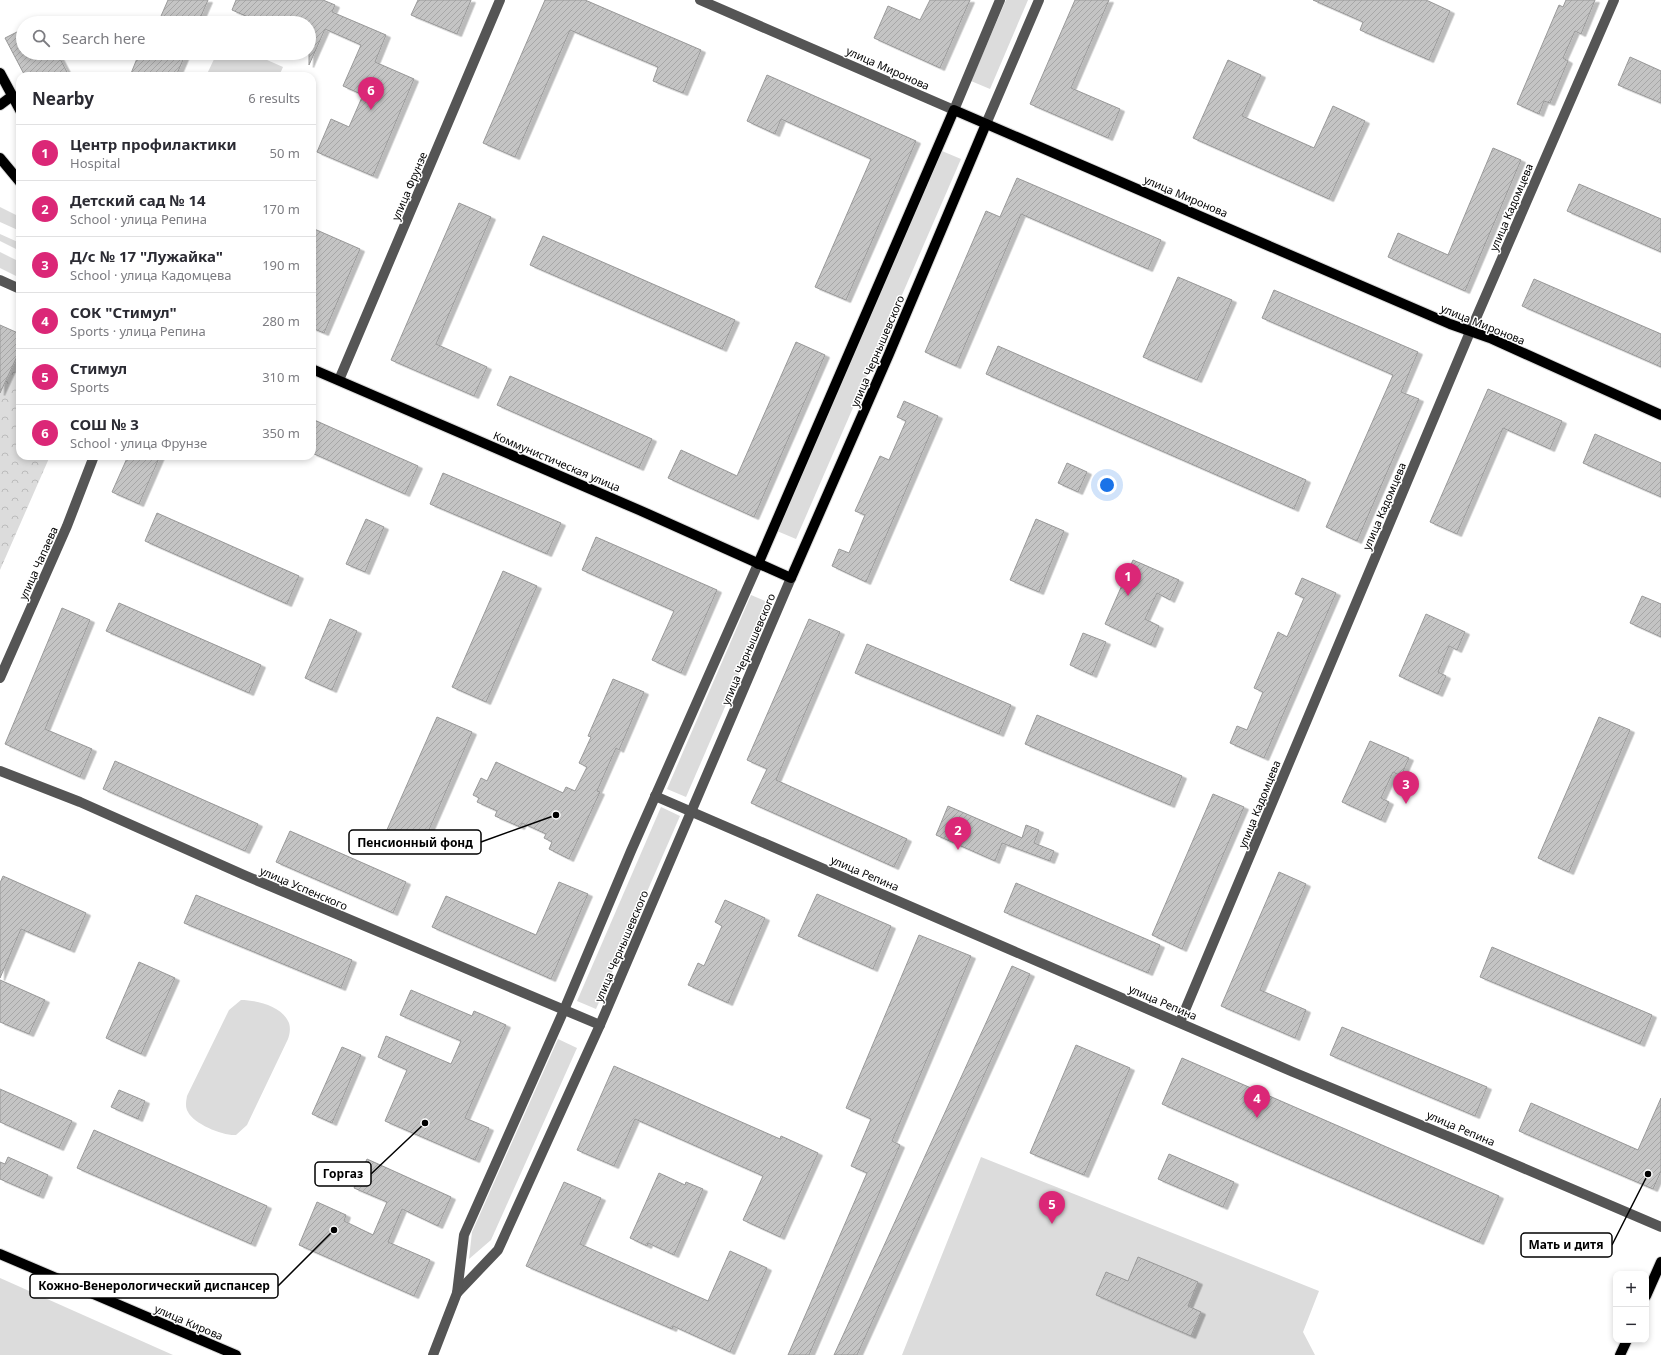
<!DOCTYPE html>
<html lang="en">
<head>
<meta charset="utf-8">
<style>
	body { margin:0; font-family:"Noto Sans",sans-serif; background:#f2f2f3; color:#2b2b33 }
	.controls { position:absolute; right:12px; bottom:12px; display:grid; overflow:hidden; border-radius:8px; box-shadow:0 2px 6px #0003 }
	.controls button { width:36px; height:36px; display:grid; place-items:center; padding:0; border:0; border-bottom:1px solid #e1e1e2; background:#fff; color:#2b2b33; font:20px sans-serif }
	.you { position:absolute; left:1107px; top:485px; width:14px; height:14px; margin:-10px; border:3px solid #fff; border-radius:50%; background:#1a73e8; box-shadow:0 0 0 6px #1a73e833 }
	.badge { display:grid; place-items:center; width:26px; height:26px; border-radius:50%; background:#db2777; color:#fff; font-size:13px; font-weight:700 }
	.pin { position:absolute; translate:-50% -33px; filter:drop-shadow(0 1px 2px #0008) }
	.pin::after { content:''; position:absolute; top:21px; width:14px; height:12px; background:inherit; clip-path:polygon(0 0,100% 0,50% 100%) }
	.list { margin:0; padding:0; list-style:none }
	h2 { display:flex; justify-content:space-between; align-items:center; height:52px; margin:0; padding:0 16px; font-size:17px }
	h2 small { font-size:13px; font-weight:400; color:#7c7c81 }
	.list li { display:grid; grid-template-columns:26px 1fr auto; gap:12px; align-items:center; box-sizing:border-box; height:56px; padding:0 16px; border-top:1px solid #e1e1e2 }
	.list b { display:block; font-size:15px; white-space:nowrap }
	.list p { margin:0; font-size:13px; white-space:nowrap; color:#7c7c81 }
	.list em { font-size:13px; font-style:normal; color:#7c7c81 }
	.icon { flex:none; width:22px; height:22px; fill:none; stroke:currentColor; stroke-width:2; stroke-linecap:round; stroke-linejoin:round }
	.map { position:relative; flex:none; width:1661px; height:1355px; overflow:hidden }
	.search { position:absolute; background:#fff; box-shadow:0 2px 6px #0003; left:16px; top:16px; width:300px; height:44px; display:flex; align-items:center; gap:10px; box-sizing:border-box; padding:0 14px; border-radius:22px; color:#7c7c81; font-size:15px }
	.panel { position:absolute; background:#fff; box-shadow:0 2px 6px #0003; left:16px; top:72px; width:300px; height:388px; border-radius:12px }
	.map>svg:first-child { display:block }
</style>
</head>
<body>
<div class="map">
<svg width="1661" height="1355" viewBox="0 0 1661 1355">
	<defs>
		<pattern id="forest-crowns" width="20" height="18" patternUnits="userSpaceOnUse"><rect width="20" height="18" fill="#dcdcdc"/><path d="M2 6a3 3 0 1 1 6 0M12 15a3 3 0 1 1 6 0" fill="none" stroke="#bbb"/></pattern>
		<pattern id="building-hatch" width="6" height="6" patternUnits="userSpaceOnUse"><rect width="6" height="6" fill="#c4c4c4"/><path d="M-1 1l2-2M0 6l6-6M5 7l2-2" fill="none" stroke="#a7a7a7"/></pattern>
		<filter id="shadow"><feDropShadow dx="4.5" dy="2.5" stdDeviation="0" flood-color="#0004"/></filter>
	</defs>
	<rect width="100%" height="100%" fill="#fff"/>
	<g fill="#dcdcdc">
		<polygon points="1006,0 1028,0 990,89 971,81"/>
		<polygon points="217,53 251,53 283,67 279,76 206,76"/>
		<polygon points="942,151 961,159 796,539 777,531"/>
		<polygon points="0,207 20,217 20,231 0,222"/>
		<polygon points="0,234 20,243 20,251 0,241"/>
		<polygon points="0,252 20,262 20,278 0,268"/>
		<polygon points="751,595 770,603 686,797 667,789"/>
		<polygon points="661,807 680,816 596,1009 577,1001"/>
		<path d="M241,1000C256,1000 281,1006 288,1021C291,1026 290,1034 288,1039L247,1125L236,1135C223,1136 194,1124 188,1112C185,1107 186,1102 187,1096L229,1010Z"/>
		<polygon points="558,1039 577,1048 491,1240 469,1259 472,1232"/>
		<polygon points="981,1157 1319,1291 1303,1332 1315,1355 902,1355"/>
		<polygon points="0,1278 173,1355 0,1355"/>
	</g>
	<polygon fill="url(#forest-crowns)" points="18,354 20,354 20,456 50,456 0,570 0,393"/>
	<g fill="url(#building-hatch)" stroke="#999" filter="url(#shadow)">
		<polygon points="168,0 208,0 198,23 158,23"/>
		<polygon points="236,0 323,0 335,5 332,12 386,35 375,62 414,79 373,176 317,152 331,119 349,127 363,95 343,86 361,45 325,29 309,65 309,23 262,23 232,10"/>
		<polygon points="418,0 471,0 457,34 411,15"/>
		<polygon points="545,0 585,0 701,50 683,93 653,81 658,67 570,30 515,157 483,143"/>
		<polygon points="930,0 970,0 940,68 874,38 888,6 920,20"/>
		<polygon points="1075,0 1109,0 1071,88 1120,109 1108,138 1030,104"/>
		<polygon points="1313,0 1426,0 1450,11 1429,60 1360,30 1363,22"/>
		<polygon points="1566,0 1595,0 1581,34 1575,31 1563,58 1568,61 1550,103 1544,101 1539,114 1517,104 1559,5 1563,7"/>
		<polygon points="23,29 23,53 57,53 69,76 25,76 5,38"/>
		<polygon points="145,53 186,53 176,76 130,76 138,56 143,58"/>
		<polygon points="1630,57 1661,71 1661,103 1618,85"/>
		<polygon points="1228,60 1261,75 1242,116 1314,148 1333,106 1365,121 1329,199 1193,138"/>
		<polygon points="767,75 916,141 846,300 815,287 871,159 781,119 775,134 747,121"/>
		<polygon points="1493,148 1521,160 1465,291 1388,257 1398,233 1448,255"/>
		<polygon points="1017,178 1161,240 1148,269 1021,214 956,366 925,352 986,211 1000,217"/>
		<polygon points="1579,184 1661,219 1661,252 1567,211"/>
		<polygon points="459,203 491,217 436,344 487,367 474,396 391,360"/>
		<polygon points="312,228 360,249 324,333 312,328"/>
		<polygon points="543,236 735,320 722,349 530,265"/>
		<polygon points="1178,277 1232,300 1197,380 1143,357"/>
		<polygon points="1534,279 1661,334 1661,367 1522,306"/>
		<polygon points="1274,290 1418,352 1401,392 1419,399 1357,541 1326,527 1393,375 1262,318"/>
		<polygon points="0,325 20,334 20,350 0,393"/>
		<polygon points="796,342 825,355 754,517 668,478 681,450 737,476"/>
		<polygon points="998,346 1306,480 1294,509 986,374"/>
		<polygon points="510,376 652,439 639,468 497,405"/>
		<polygon points="1488,389 1562,421 1550,449 1503,428 1457,534 1430,522"/>
		<polygon points="904,401 938,416 866,582 832,566 839,549 849,553 865,515 855,511 880,456 889,460 906,421 897,417"/>
		<polygon points="312,419 418,466 405,494 312,453"/>
		<polygon points="1595,434 1661,463 1661,497 1583,463"/>
		<polygon points="128,456 160,456 139,504 112,492"/>
		<polygon points="1067,463 1087,472 1078,492 1058,483"/>
		<polygon points="443,473 561,523 547,554 430,504"/>
		<polygon points="157,513 299,576 287,604 145,541"/>
		<polygon points="366,519 384,527 365,572 346,564"/>
		<polygon points="1036,519 1064,531 1039,592 1010,580"/>
		<polygon points="596,537 717,590 681,673 652,660 674,611 582,570"/>
		<polygon points="1133,560 1179,580 1170,600 1157,593 1145,619 1159,626 1151,645 1105,624"/>
		<polygon points="503,571 537,586 486,702 452,687"/>
		<polygon points="1302,578 1336,593 1264,758 1230,743 1237,726 1247,730 1263,692 1254,688 1278,632 1287,637 1304,598 1295,594"/>
		<polygon points="1642,596 1661,604 1661,637 1630,623"/>
		<polygon points="119,603 261,665 249,693 106,631"/>
		<polygon points="62,608 90,620 45,729 92,749 80,777 5,744"/>
		<polygon points="1426,614 1465,632 1457,650 1449,646 1438,672 1446,676 1438,694 1399,676"/>
		<polygon points="330,619 357,631 332,690 305,678"/>
		<polygon points="809,619 840,632 776,780 907,839 894,867 751,803 767,769 747,760"/>
		<polygon points="1083,633 1106,642 1092,675 1070,665"/>
		<polygon points="867,644 1011,705 999,734 855,673"/>
		<polygon points="613,679 644,692 619,750 616,748 597,791 600,792 569,859 549,849 552,842 544,838 546,834 522,823 520,827 495,816 497,811 477,802 479,798 473,795 481,778 487,781 496,762 563,793 566,787 575,791 587,767 579,763 591,737 588,736"/>
		<polygon points="1037,715 1182,776 1170,805 1025,744"/>
		<polygon points="437,717 472,732 421,848 386,832"/>
		<polygon points="1599,717 1630,730 1569,872 1538,858"/>
		<polygon points="1370,741 1409,758 1401,776 1393,772 1381,798 1389,802 1381,820 1342,802"/>
		<polygon points="115,761 258,824 245,851 103,789"/>
		<polygon points="1213,794 1244,807 1182,949 1152,935"/>
		<polygon points="948,806 1022,838 1026,825 1039,830 1034,843 1054,851 1050,861 1002,843 995,861 936,835"/>
		<polygon points="290,831 406,882 393,913 276,862"/>
		<polygon points="1279,872 1306,884 1260,990 1306,1010 1295,1038 1221,1006"/>
		<polygon points="3,876 86,913 70,950 21,929 0,978 0,883"/>
		<polygon points="559,882 588,894 551,979 432,927 446,896 536,935"/>
		<polygon points="1016,883 1160,945 1148,973 1004,912"/>
		<polygon points="817,894 891,926 873,969 798,936"/>
		<polygon points="196,895 352,960 341,988 184,923"/>
		<polygon points="725,900 765,918 728,1003 688,985 698,963 704,966 722,926 715,922"/>
		<polygon points="919,935 971,956 892,1141 900,1145 809,1355 788,1355 867,1173 851,1166 871,1119 846,1108"/>
		<polygon points="1492,947 1652,1015 1640,1044 1480,977"/>
		<polygon points="139,962 175,978 141,1054 106,1038"/>
		<polygon points="1012,966 1030,974 857,1355 834,1355"/>
		<polygon points="0,980 45,1000 29,1034 0,1022"/>
		<polygon points="411,990 472,1016 474,1011 506,1025 465,1118 489,1128 475,1160 385,1121 407,1070 378,1057 386,1036 451,1064 461,1041 400,1015"/>
		<polygon points="1342,1027 1487,1087 1475,1116 1330,1055"/>
		<polygon points="1076,1045 1130,1068 1084,1175 1030,1153"/>
		<polygon points="342,1047 361,1055 332,1123 312,1114"/>
		<polygon points="1182,1058 1499,1196 1479,1242 1162,1104"/>
		<polygon points="614,1066 780,1139 781,1136 818,1153 780,1237 743,1220 763,1176 635,1119 614,1166 577,1150"/>
		<polygon points="0,1089 72,1121 59,1148 0,1122"/>
		<polygon points="119,1090 145,1101 138,1119 111,1107"/>
		<polygon points="1661,1098 1661,1171 1653,1189 1519,1131 1531,1103 1638,1150"/>
		<polygon points="94,1130 267,1206 251,1244 77,1168"/>
		<polygon points="1169,1154 1234,1182 1223,1207 1158,1179"/>
		<polygon points="8,1157 48,1175 39,1196 0,1179 0,1162 5,1164"/>
		<polygon points="367,1159 451,1197 438,1226 402,1209 388,1242 430,1260 414,1296 299,1245 317,1202 346,1215 344,1221 373,1235 387,1202 354,1188"/>
		<polygon points="659,1173 685,1185 686,1182 703,1189 674,1255 648,1243 647,1246 630,1238"/>
		<polygon points="564,1182 601,1198 580,1244 708,1301 730,1251 767,1268 730,1352 673,1326 672,1329 526,1266"/>
		<polygon points="1138,1257 1198,1282 1188,1306 1201,1312 1191,1336 1096,1295 1106,1272 1128,1281"/>
	</g>
	<g fill="none" stroke-linecap="round" stroke-linejoin="round">
		<defs>
			<g id="major">
				<polyline points="0,73 20,110"/>
				<polyline points="0,105 12,96"/>
				<polyline points="0,158 20,182"/>
				<polyline points="312,369 639,510 791,578 889,354 986,124"/>
				<polyline points="758,564 954,110 1450,324 1490,338 1661,415"/>
				<polyline points="0,1254 236,1355"/>
				<polyline points="1646,1296 1661,1262"/>
				<polyline points="1620,1355 1627,1340"/>
			</g>
		</defs>
		<use href="#major" stroke="#dbdbdb" stroke-width="12"/>
		<g stroke="#555" stroke-width="10">
			<polyline points="700,0 954,110 1000,0"/>
			<polyline points="986,124 1039,0"/>
			<polyline points="0,280 20,289"/>
			<polyline points="339,380 500,0"/>
			<polyline points="0,678 67,526 94,456"/>
			<polyline points="0,771 80,802 244,875 600,1025"/>
			<polyline points="655,796 1293,1072 1474,1147 1661,1227"/>
			<polyline points="1180,1022 1470,332 1614,0"/>
			<polyline points="457,1293 498,1250 600,1025 791,578"/>
			<polyline points="433,1355 457,1293 464,1235 564,1010 631,851 758,564"/>
		</g>
		<use href="#major" stroke="#000" stroke-width="10"/>
	</g>
	<g text-anchor="middle" dominant-baseline="central" stroke-width="3" stroke-linejoin="round" paint-order="stroke">
		<g font-size="11" fill="#000" stroke="#fff">
			<text transform="translate(888 68) rotate(24)">улица Миронова</text>
			<text transform="translate(409 186) rotate(-67)">улица Фрунзе</text>
			<text transform="translate(1186 196) rotate(23)">улица Миронова</text>
			<text transform="translate(1511 207) rotate(-67)">улица Кадомцева</text>
			<text transform="translate(1483 324) rotate(22)">улица Миронова</text>
			<text transform="translate(877 351) rotate(-67)">улица Чернышевского</text>
			<text transform="translate(557 461) rotate(23)">Коммунистическая улица</text>
			<text transform="translate(1384 506) rotate(-67)">улица Кадомцева</text>
			<text transform="translate(38 563) rotate(-66)">улица Чапаева</text>
			<text transform="translate(748 649) rotate(-67)">улица Чернышевского</text>
			<text transform="translate(1259 804) rotate(-68)">улица Кадомцева</text>
			<text transform="translate(865 873) rotate(23)">улица Репина</text>
			<text transform="translate(304 888) rotate(23)">улица Успенского</text>
			<text transform="translate(621 946) rotate(-67)">улица Чернышевского</text>
			<text transform="translate(1163 1002) rotate(23)">улица Репина</text>
			<text transform="translate(1461 1128) rotate(23)">улица Репина</text>
			<text transform="translate(189 1322) rotate(23)">улица Кирова</text>
		</g>
	</g>
	<path fill="none" stroke="#000" stroke-width="1.5" d="M556 815L481 842M425 1123L371 1174M1648 1174L1612 1245M334 1230L278 1286"/>
	<g fill="#000" stroke="#fff" stroke-width="1.5">
		<circle cx="556" cy="815" r="4"/>
		<circle cx="425" cy="1123" r="4"/>
		<circle cx="1648" cy="1174" r="4"/>
		<circle cx="334" cy="1230" r="4"/>
	</g>
	<g fill="#fff" stroke="#000" stroke-width="1.5">
		<rect x="349" y="830" width="132" height="24" rx="4"/>
		<rect x="315" y="1162" width="56" height="24" rx="4"/>
		<rect x="1521" y="1233" width="91" height="24" rx="4"/>
		<rect x="30" y="1274" width="248" height="24" rx="4"/>
	</g>
	<g font-size="12" text-anchor="middle" font-weight="bold" fill="#000">
		<text x="415" y="847">Пенсионный фонд</text>
		<text x="343" y="1178">Горгаз</text>
		<text x="1566" y="1249">Мать и дитя</text>
		<text x="154" y="1290">Кожно-Венерологический диспансер</text>
	</g>
</svg>
<div class="controls">
<button>+</button>
<button>−</button>
</div>
<div class="you"></div>
<div class="pin badge" style="left:1128px;top:596px">1</div>
<div class="pin badge" style="left:958px;top:850px">2</div>
<div class="pin badge" style="left:1406px;top:804px">3</div>
<div class="pin badge" style="left:1257px;top:1118px">4</div>
<div class="pin badge" style="left:1052px;top:1224px">5</div>
<div class="pin badge" style="left:371px;top:110px">6</div>
<div class="search"><svg class="icon" aria-label="search" viewBox="0 0 24 24"><circle cx="10" cy="10" r="6"/><path d="M15 15l6 6"/></svg>Search here</div>
<section class="panel">
<h2>Nearby<small>6 results</small></h2>
<ul class="list">
<li><span class="badge">1</span><div><b>Центр профилактики</b><p>Hospital</p></div><em>50 m</em></li>
<li><span class="badge">2</span><div><b>Детский сад № 14</b><p>School · улица Репина</p></div><em>170 m</em></li>
<li><span class="badge">3</span><div><b>Д/с № 17 &quot;Лужайка&quot;</b><p>School · улица Кадомцева</p></div><em>190 m</em></li>
<li><span class="badge">4</span><div><b>СОК &quot;Стимул&quot;</b><p>Sports · улица Репина</p></div><em>280 m</em></li>
<li><span class="badge">5</span><div><b>Стимул</b><p>Sports</p></div><em>310 m</em></li>
<li><span class="badge">6</span><div><b>СОШ № 3</b><p>School · улица Фрунзе</p></div><em>350 m</em></li>
</ul>
</section>
</div>
</body>
</html>
